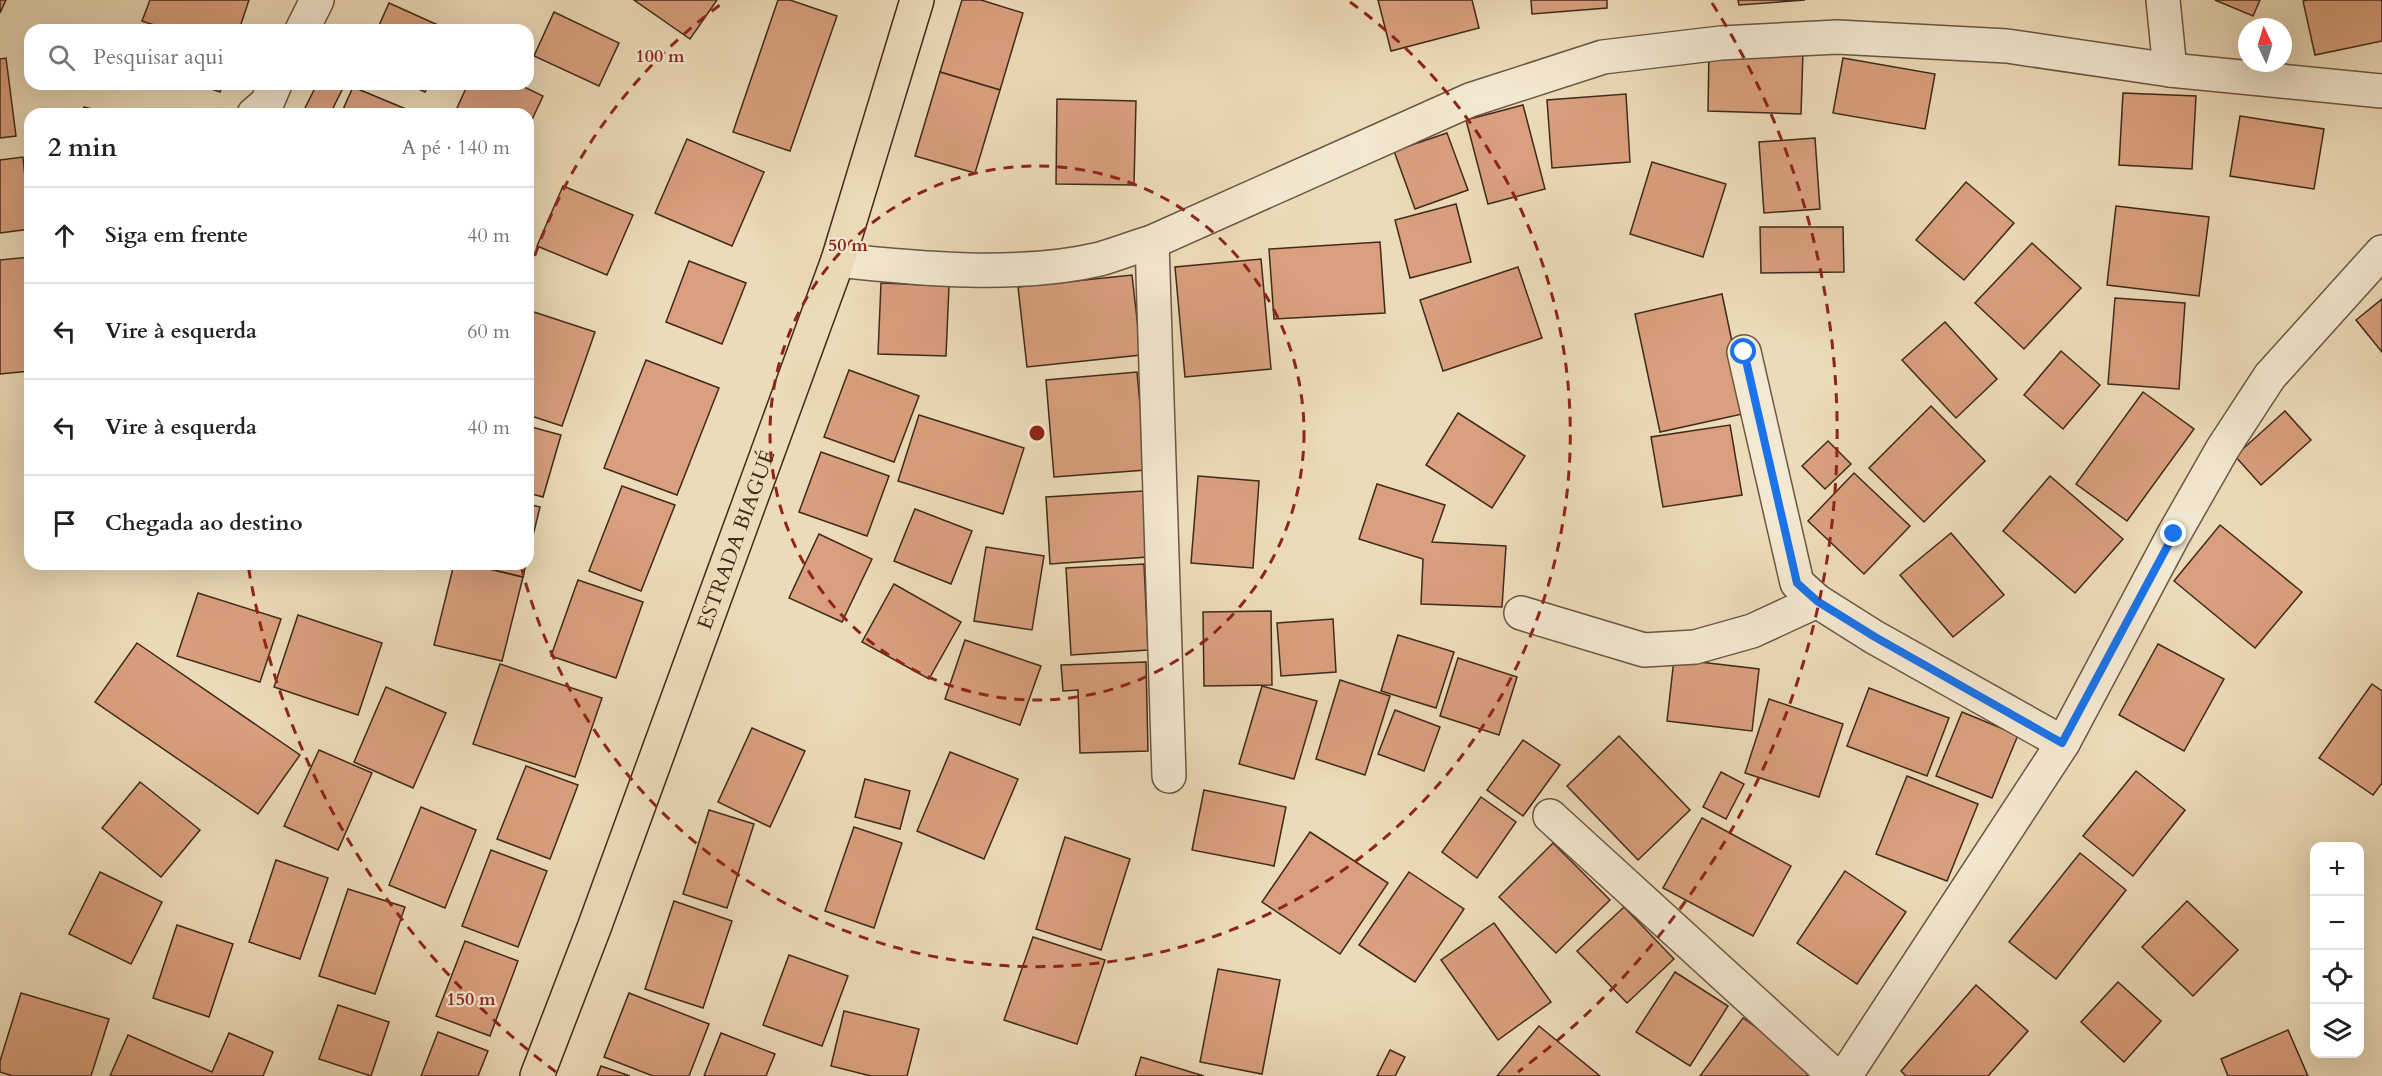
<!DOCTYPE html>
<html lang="pt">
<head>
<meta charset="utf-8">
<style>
	body { margin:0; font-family:Cardo,serif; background:#f6f6f6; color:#202124 }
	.controls { position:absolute; right:18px; bottom:18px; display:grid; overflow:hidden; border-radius:12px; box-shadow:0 6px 24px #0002 }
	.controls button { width:54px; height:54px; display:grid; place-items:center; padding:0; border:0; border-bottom:2px solid #e0e0e0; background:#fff; color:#202124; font:30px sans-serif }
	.compass { position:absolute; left:2238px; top:18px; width:54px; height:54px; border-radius:50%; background:#fff; box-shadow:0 6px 24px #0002; rotate:356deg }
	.stop { position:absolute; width:18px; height:18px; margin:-14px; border:4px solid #1a73e8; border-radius:50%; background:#fff }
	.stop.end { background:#1a73e8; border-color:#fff; box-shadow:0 2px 6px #0008 }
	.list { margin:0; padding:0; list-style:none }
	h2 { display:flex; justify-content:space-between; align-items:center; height:78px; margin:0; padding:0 24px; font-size:26px }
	h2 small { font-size:20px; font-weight:400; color:#757577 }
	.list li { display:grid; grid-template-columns:39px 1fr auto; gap:18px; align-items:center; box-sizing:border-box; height:96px; padding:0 24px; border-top:2px solid #e0e0e0 }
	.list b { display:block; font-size:22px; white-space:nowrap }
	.list em { font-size:20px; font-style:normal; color:#757577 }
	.icon { flex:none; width:33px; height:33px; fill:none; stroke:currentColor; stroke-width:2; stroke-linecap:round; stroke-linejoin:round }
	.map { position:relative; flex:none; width:2382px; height:1076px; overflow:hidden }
	.search { position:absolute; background:#fff; box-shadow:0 6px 24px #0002; left:24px; top:24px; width:510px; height:66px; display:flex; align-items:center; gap:15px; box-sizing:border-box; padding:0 21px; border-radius:18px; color:#757577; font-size:22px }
	.panel { position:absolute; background:#fff; box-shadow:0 6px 24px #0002; left:24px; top:108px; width:510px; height:462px; border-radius:18px }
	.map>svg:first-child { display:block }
</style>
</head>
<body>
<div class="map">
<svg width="2382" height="1076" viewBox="0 0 2382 1076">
	<rect width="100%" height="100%" fill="#ecdbb8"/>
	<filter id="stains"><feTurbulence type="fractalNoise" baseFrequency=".00333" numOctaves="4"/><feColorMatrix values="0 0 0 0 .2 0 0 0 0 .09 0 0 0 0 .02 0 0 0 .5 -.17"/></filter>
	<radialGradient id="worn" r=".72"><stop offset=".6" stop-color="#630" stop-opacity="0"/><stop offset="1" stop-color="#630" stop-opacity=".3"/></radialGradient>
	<g fill="#d99f7e" stroke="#402a1a" stroke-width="1.5">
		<polygon points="0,0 6,0 0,13"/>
		<polygon points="150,0 249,0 239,30 169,30 142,21"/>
		<polygon points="634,0 717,0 690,39"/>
		<polygon points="778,0 790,0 837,16 790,151 733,132"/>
		<polygon points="962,0 981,0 1023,13 1000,90 940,72"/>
		<polygon points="1378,0 1472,0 1479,28 1391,51"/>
		<polygon points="1531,0 1607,0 1607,8 1532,14"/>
		<polygon points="1738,0 1805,0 1739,5"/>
		<polygon points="2215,0 2260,0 2253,16"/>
		<polygon points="2308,0 2382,0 2382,41 2315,55 2303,1"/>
		<polygon points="389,3 449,30 377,30"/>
		<polygon points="554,12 619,43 599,86 534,56"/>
		<polygon points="1709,49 1803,52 1801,114 1708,111"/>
		<polygon points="6,58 16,136 0,138 0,59"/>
		<polygon points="1843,58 1935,74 1925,129 1833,113"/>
		<polygon points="940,72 1000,90 975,173 915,156"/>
		<polygon points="198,84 223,84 220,92"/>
		<polygon points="317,84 344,86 330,114 302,114"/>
		<polygon points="408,84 429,84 425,92"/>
		<polygon points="468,84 518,84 543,96 528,128 528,114 465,114 456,110"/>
		<polygon points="353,87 418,114 341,114"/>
		<polygon points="2123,93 2196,96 2192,169 2119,165"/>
		<polygon points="1626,94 1630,162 1552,168 1547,100"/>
		<polygon points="1057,99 1136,101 1134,185 1056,184"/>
		<polygon points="1523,105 1545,189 1488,204 1466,120"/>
		<polygon points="84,107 113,114 82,114"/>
		<polygon points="2240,116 2324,129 2314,189 2230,176"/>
		<polygon points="1447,133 1468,190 1415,209 1394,151"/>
		<polygon points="1815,138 1820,209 1764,213 1759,142"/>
		<polygon points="687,139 764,172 732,246 655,213"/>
		<polygon points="23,157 30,229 0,233 0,160"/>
		<polygon points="1652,162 1726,184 1703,257 1630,234"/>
		<polygon points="1966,182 2014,223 1964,280 1916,240"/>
		<polygon points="563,186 633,215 607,275 537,246"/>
		<polygon points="1456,204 1471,262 1410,278 1395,220"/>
		<polygon points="2116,206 2209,217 2199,296 2107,285"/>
		<polygon points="1760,227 1843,227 1844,272 1761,273"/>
		<polygon points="1380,242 1385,313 1274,319 1269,249"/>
		<polygon points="2032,243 2081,288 2024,349 1975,303"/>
		<polygon points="30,257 30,371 0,374 0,260"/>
		<polygon points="1261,259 1271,369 1185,377 1175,267"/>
		<polygon points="689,261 746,283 722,344 666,322"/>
		<polygon points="1518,267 1542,338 1443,371 1420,300"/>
		<polygon points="1132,275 1141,355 1027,367 1018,287"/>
		<polygon points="881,283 949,286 946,356 878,354"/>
		<polygon points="1722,294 1747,413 1660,432 1635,314"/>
		<polygon points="2115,298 2185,303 2179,389 2108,384"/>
		<polygon points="2382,299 2382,352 2356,320"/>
		<polygon points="534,312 595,332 562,426 528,415 528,329"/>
		<polygon points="1945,322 1997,379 1956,418 1902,360"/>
		<polygon points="2061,351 2100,385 2063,429 2024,395"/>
		<polygon points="646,360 719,388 677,495 604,468"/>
		<polygon points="849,370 919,396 894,462 824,437"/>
		<polygon points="1137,372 1146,470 1054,477 1046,380"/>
		<polygon points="2143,392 2194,429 2127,521 2076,484"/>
		<polygon points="1931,406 1985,461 1924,522 1869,468"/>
		<polygon points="2285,411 2311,440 2261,485 2235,456"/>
		<polygon points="1458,413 1525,456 1492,508 1426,465"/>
		<polygon points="919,415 1024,448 1003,514 898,481"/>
		<polygon points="1730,425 1742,495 1663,507 1651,437"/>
		<polygon points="528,426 561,435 543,497 528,493"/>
		<polygon points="1828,441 1851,464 1825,489 1802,466"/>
		<polygon points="821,452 889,476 867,536 799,512"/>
		<polygon points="1854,473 1910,526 1864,574 1808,521"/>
		<polygon points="1198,476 1259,481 1253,568 1191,563"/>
		<polygon points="2050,476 2123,539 2075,593 2003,531"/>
		<polygon points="1377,484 1445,505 1432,542 1506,546 1502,607 1421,604 1423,559 1359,539"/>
		<polygon points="622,486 675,505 641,591 589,571"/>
		<polygon points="1143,491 1148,557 1050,564 1046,497"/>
		<polygon points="528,504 540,507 528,556"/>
		<polygon points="915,509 972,531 951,584 894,561"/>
		<polygon points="2220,525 2302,592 2255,648 2174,581"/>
		<polygon points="1951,533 2004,595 1953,637 1900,575"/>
		<polygon points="819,534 872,559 842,622 789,598"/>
		<polygon points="986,547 1044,556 1032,630 974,621"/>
		<polygon points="454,564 469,564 523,577 502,661 434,645"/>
		<polygon points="469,564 526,564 523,577"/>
		<polygon points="1144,564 1148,650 1071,655 1066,568"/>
		<polygon points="578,580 643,602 616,678 551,656"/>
		<polygon points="894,584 961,622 929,679 862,642"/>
		<polygon points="198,593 281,619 260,682 177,656"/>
		<polygon points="1271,611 1272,685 1204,686 1203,612"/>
		<polygon points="298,615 382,643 358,715 274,687"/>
		<polygon points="1333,619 1336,672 1281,676 1277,623"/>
		<polygon points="1398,635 1454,652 1436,708 1381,691"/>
		<polygon points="965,640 1041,666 1020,725 945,699"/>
		<polygon points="137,643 300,755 258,814 95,702"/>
		<polygon points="2158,644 2224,679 2184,751 2119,715"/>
		<polygon points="1458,658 1517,677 1499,735 1440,716"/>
		<polygon points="1674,659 1759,669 1752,731 1667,721"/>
		<polygon points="1146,662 1148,751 1080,753 1078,690 1063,691 1061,665"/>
		<polygon points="500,664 602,698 575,777 473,744"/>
		<polygon points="1340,680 1390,696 1365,775 1316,759"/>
		<polygon points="2372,684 2382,691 2382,783 2373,795 2319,758"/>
		<polygon points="1262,686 1317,701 1294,779 1239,764"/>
		<polygon points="386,687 446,713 413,788 354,762"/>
		<polygon points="1869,688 1949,718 1927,776 1847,746"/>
		<polygon points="1769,699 1843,724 1819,797 1745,773"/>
		<polygon points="1395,710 1440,727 1424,771 1378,754"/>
		<polygon points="1962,712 2018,735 1992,798 1936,776"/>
		<polygon points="752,728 805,751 770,827 718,802"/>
		<polygon points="1619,736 1690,810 1638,860 1567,786"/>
		<polygon points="1523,740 1560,765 1523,816 1487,790"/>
		<polygon points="319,750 372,773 338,850 284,826"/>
		<polygon points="950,752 1018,779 984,859 917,831"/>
		<polygon points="526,766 578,785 550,859 497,839"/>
		<polygon points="2136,771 2185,810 2133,876 2083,836"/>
		<polygon points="1721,772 1744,784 1726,819 1703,807"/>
		<polygon points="1907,776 1978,804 1947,881 1876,854"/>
		<polygon points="865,779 910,791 900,829 855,817"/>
		<polygon points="140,782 200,830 161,877 102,828"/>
		<polygon points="1204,790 1286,807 1274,866 1192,850"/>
		<polygon points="1481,797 1516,822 1477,878 1442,852"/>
		<polygon points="421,807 476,830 445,908 389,885"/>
		<polygon points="709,810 754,824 727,908 683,894"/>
		<polygon points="1702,818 1791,866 1753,936 1663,888"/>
		<polygon points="854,827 902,843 874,928 825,911"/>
		<polygon points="1310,832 1388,883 1340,954 1262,902"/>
		<polygon points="1065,837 1130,859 1101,950 1036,929"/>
		<polygon points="1553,843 1610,900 1556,953 1499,897"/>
		<polygon points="491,850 547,871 518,947 462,926"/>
		<polygon points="2080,853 2126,890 2056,979 2009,942"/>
		<polygon points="276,860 328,878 300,959 249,942"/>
		<polygon points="1845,871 1906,912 1857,984 1797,943"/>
		<polygon points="100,872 162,902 131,964 69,934"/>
		<polygon points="1409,872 1464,909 1415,982 1359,945"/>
		<polygon points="348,889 405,907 375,994 319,976"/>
		<polygon points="674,901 732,921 703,1008 645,989"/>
		<polygon points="2187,901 2238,950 2193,996 2142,947"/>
		<polygon points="1624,907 1674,959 1627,1003 1577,951"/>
		<polygon points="1494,923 1551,1002 1498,1040 1441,960"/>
		<polygon points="177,925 233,944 209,1017 153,998"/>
		<polygon points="1033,937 1105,960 1077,1044 1004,1020"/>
		<polygon points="465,941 518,961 490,1036 436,1016"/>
		<polygon points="789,955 848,976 822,1046 763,1025"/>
		<polygon points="1218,969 1280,980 1262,1074 1200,1062"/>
		<polygon points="1675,972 1728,1006 1690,1066 1636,1032"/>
		<polygon points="2118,982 2161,1021 2124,1062 2081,1022"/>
		<polygon points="1976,985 2028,1031 1988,1076 1906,1076 1901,1071"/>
		<polygon points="21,993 109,1019 91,1076 13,1076 0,1072 0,1061"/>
		<polygon points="629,993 709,1024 689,1076 653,1076 604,1057"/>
		<polygon points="338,1005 389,1022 371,1076 319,1059"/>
		<polygon points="844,1011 919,1029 907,1076 871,1076 831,1066"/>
		<polygon points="1743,1018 1814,1068 1808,1076 1700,1076"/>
		<polygon points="1539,1026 1600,1076 1497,1076"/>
		<polygon points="2288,1030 2308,1076 2228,1076 2221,1059"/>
		<polygon points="438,1032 488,1051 478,1076 421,1076"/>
		<polygon points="229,1033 273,1052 263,1076 110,1076 128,1035 212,1072"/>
		<polygon points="721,1033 775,1054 766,1076 704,1076"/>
		<polygon points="1390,1050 1405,1057 1395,1076 1377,1076"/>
		<polygon points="1141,1057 1204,1076 1135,1076"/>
		<polygon points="601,1066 630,1076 597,1076"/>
	</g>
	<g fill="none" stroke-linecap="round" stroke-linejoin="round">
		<defs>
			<g id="minor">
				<polyline points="2163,0 2170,70"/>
				<polyline points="302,30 317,0"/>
				<polyline points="254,114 267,103 275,84"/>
				<polyline points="1152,242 1169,776"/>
				<path d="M838,260C919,269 1019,278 1100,259C1117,254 1135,247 1152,242L1470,100L1603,57L1721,43L1837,37L2007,46L2170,70L2382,91"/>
				<polyline points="1744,352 1797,583 1817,601 1874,637 2063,743"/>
				<polyline points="1521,613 1644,650 1695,647 1752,631 1817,601"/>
				<polyline points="1550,816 1835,1076"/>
				<polyline points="1845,1076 2063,743 2174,534 2223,448 2270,376 2382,252"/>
			</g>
			<g id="major">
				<path id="s1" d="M537,1076L594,928L838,260L917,0"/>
			</g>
		</defs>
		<use href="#minor" stroke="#6b5642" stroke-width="36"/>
		<use href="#major" stroke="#402a1a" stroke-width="36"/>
		<use href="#minor" stroke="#f3e8d1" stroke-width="33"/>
		<use href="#major" stroke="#ecdbb8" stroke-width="33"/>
	</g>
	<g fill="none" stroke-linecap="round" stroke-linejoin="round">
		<polyline stroke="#1a73e8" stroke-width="8" points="1744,352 1797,583 1817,601 1875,637 2062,743 2174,534"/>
	</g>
	<g fill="none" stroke="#8f2418" stroke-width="3" stroke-dasharray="10 8">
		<circle cx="1037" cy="433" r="267"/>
		<path d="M529 273A533 533 0 0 1 724 2M1350 2A533 533 0 1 1 521 566"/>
		<path d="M556 1072A800 800 0 0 1 248 565M1712 3A800 800 0 0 1 1518 1072"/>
	</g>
	<g text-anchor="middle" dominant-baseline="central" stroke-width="4.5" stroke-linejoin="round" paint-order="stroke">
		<g font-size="21" fill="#402a1a" stroke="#f3e8d1">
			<text stroke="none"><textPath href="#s1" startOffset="572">ESTRADA BIAGUÉ</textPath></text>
		</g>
	</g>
	<circle cx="1037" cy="433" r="9" fill="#8f2418" stroke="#f3e8d1" stroke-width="3"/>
	<g font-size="18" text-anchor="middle" font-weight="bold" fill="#8f2418" stroke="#f3e8d1" stroke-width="4.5" stroke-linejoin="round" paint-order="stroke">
		<text x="660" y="62">100 m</text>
		<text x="848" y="251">50 m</text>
		<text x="471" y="1005">150 m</text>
	</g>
	<rect width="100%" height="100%" filter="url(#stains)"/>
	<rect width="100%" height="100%" fill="url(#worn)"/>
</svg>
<div class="controls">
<button>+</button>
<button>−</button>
<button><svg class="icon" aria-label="locate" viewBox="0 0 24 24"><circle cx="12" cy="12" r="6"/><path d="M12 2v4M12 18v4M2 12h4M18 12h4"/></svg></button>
<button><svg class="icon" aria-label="layers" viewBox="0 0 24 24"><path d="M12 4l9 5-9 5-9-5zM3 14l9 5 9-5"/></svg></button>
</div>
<svg class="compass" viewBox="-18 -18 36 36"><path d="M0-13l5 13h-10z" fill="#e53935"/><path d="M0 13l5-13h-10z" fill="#757577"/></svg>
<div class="stop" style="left:1744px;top:352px"></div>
<div class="stop end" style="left:2174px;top:534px"></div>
<div class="search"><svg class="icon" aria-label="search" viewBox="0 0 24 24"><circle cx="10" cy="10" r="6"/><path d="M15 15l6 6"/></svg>Pesquisar aqui</div>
<section class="panel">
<h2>2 min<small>A pé · 140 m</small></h2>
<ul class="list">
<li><svg class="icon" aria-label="ahead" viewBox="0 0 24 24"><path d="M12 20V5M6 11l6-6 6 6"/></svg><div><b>Siga em frente</b></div><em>40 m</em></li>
<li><svg class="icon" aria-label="left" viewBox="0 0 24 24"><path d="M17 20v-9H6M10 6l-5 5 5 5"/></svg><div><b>Vire à esquerda</b></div><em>60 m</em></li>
<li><svg class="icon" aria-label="left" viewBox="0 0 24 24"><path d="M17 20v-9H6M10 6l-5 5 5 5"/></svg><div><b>Vire à esquerda</b></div><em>40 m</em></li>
<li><svg class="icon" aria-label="arrive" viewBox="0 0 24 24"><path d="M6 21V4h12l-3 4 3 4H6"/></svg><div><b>Chegada ao destino</b></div></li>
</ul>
</section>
</div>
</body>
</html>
